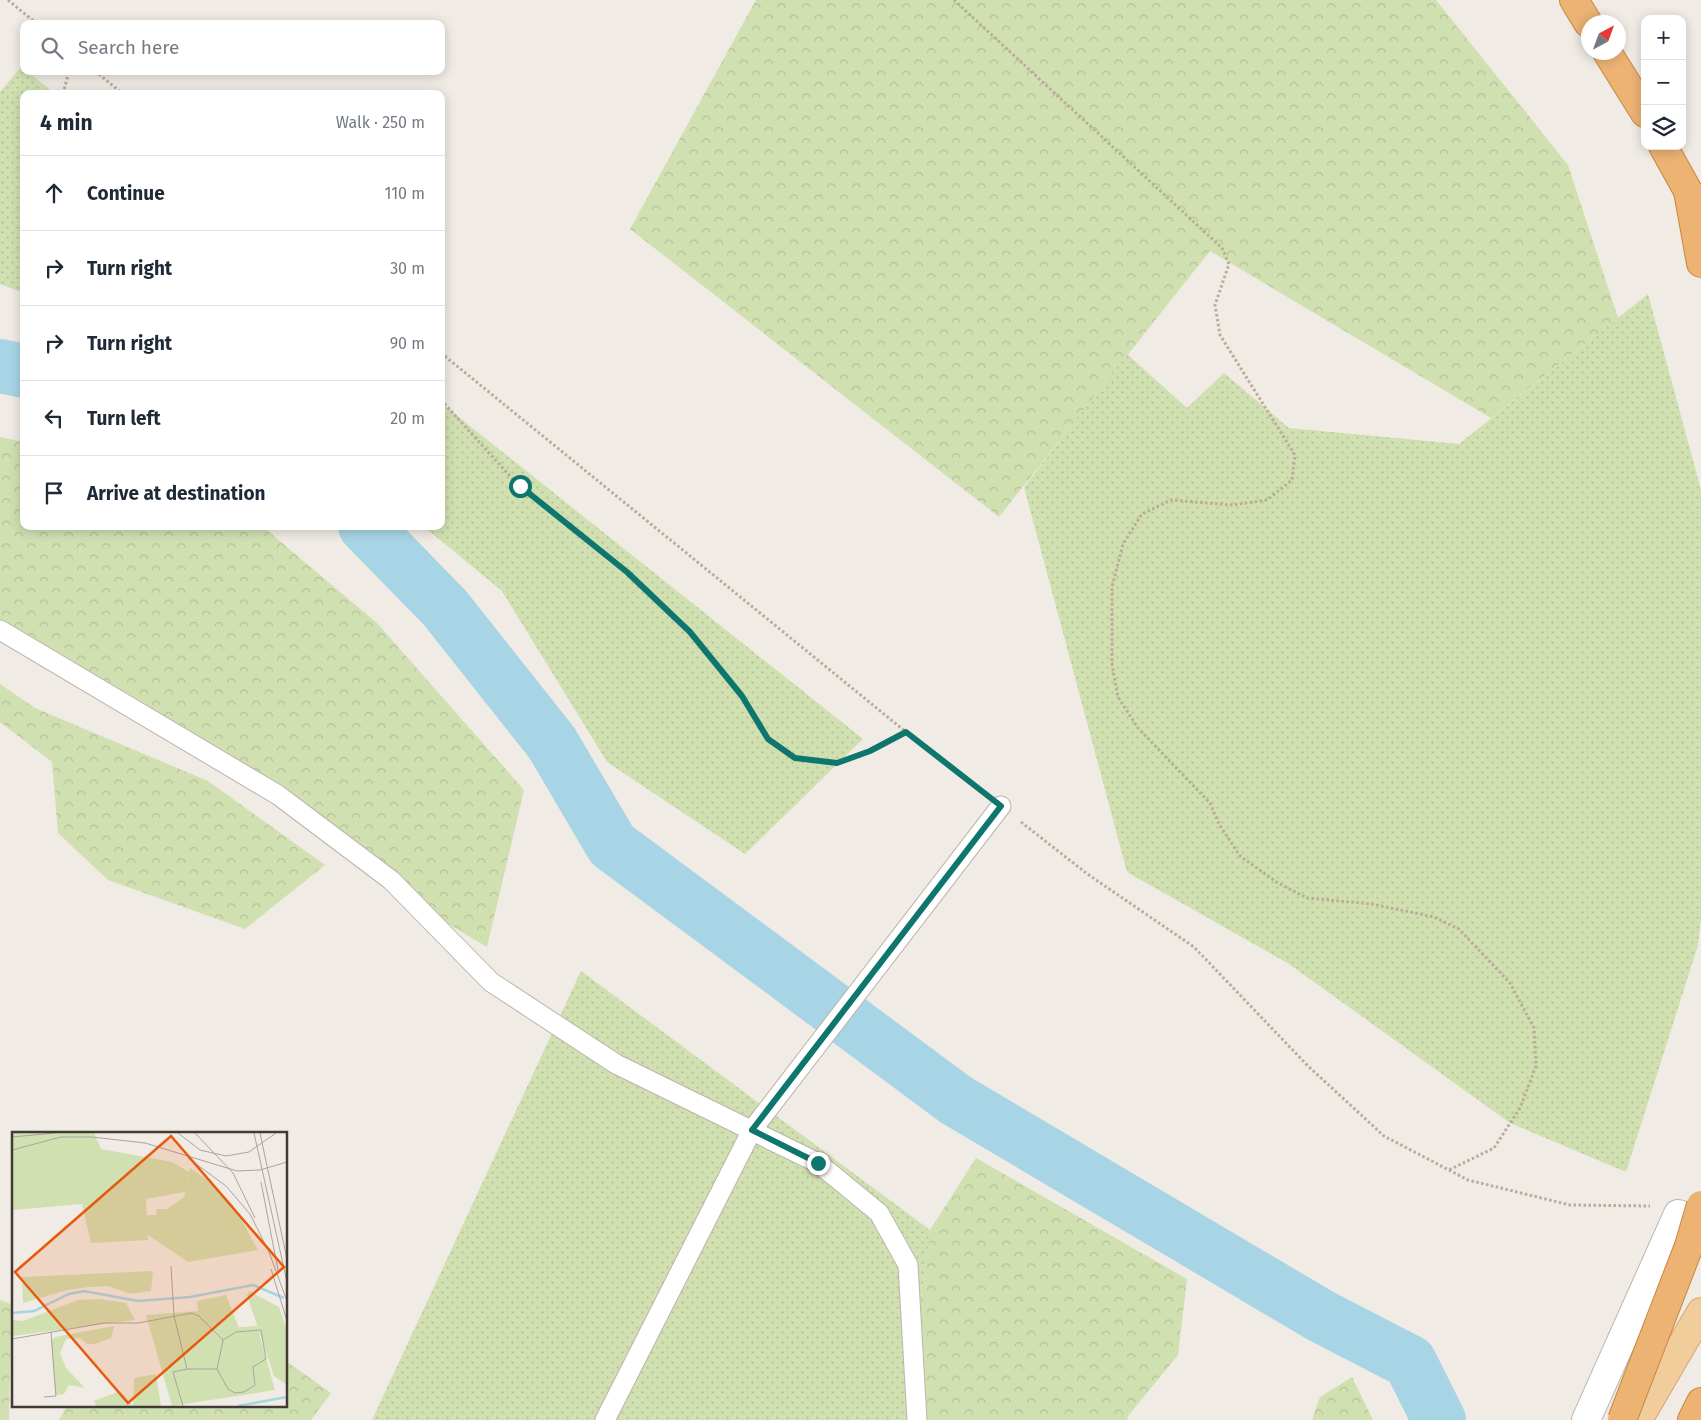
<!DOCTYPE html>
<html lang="en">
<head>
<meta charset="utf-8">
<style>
	body { margin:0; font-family:"Fira Sans",sans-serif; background:#f2f2f3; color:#1f2937 }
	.controls { position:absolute; right:15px; top:15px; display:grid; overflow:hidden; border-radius:10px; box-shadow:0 2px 12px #0003 }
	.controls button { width:45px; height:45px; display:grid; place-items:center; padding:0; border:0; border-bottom:1px solid #e0e1e3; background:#fff; color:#1f2937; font:25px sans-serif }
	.compass { position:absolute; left:1581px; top:15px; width:45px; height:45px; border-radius:50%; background:#fff; box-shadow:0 2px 12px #0003; rotate:41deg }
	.stop { position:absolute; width:15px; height:15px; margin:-11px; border:4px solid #0f766e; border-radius:50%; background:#fff }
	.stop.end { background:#0f766e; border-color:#fff; box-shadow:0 1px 5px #0008 }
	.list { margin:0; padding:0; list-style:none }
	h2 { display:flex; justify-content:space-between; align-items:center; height:65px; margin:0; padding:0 20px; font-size:21px }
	h2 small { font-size:16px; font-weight:400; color:#747a83 }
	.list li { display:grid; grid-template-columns:32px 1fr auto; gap:15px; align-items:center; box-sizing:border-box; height:75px; padding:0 20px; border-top:1px solid #e0e1e3 }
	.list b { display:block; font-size:19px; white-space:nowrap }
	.list em { font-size:16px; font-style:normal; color:#747a83 }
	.icon { flex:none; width:28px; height:28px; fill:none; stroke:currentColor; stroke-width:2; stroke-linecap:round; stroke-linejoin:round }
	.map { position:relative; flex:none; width:1701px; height:1420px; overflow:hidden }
	.search { position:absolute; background:#fff; box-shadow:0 2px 12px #0003; left:20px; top:20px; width:425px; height:55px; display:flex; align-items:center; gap:12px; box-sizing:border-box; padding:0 18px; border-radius:10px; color:#747a83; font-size:19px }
	.panel { position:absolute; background:#fff; box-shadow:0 2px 12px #0003; left:20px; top:90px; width:425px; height:440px; border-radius:10px }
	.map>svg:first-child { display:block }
</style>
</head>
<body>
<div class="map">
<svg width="1701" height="1420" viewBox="0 0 1701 1420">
	<defs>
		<pattern id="forest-crowns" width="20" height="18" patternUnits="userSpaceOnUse" patternTransform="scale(1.25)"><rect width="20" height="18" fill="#d1e0b1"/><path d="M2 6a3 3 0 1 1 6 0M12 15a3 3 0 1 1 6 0" fill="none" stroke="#b5c199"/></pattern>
		<pattern id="park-dots" width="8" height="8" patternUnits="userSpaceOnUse" patternTransform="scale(1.25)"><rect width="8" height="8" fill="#d1e0b1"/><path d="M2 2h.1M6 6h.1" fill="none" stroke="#b5c199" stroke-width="1.8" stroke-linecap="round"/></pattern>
	</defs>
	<rect width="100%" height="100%" fill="#f0ebe4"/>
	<g fill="url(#forest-crowns)">
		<polygon points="756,0 1436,0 1568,165 1618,318 1491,418 1210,251 999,517 630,229"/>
		<polygon points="0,437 24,442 24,526 262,526 377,623 524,790 487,947 385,886 256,771 12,639 0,631"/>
		<polygon points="0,684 35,708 208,781 325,865 245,929 108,880 58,833 52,762 0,722"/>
		<polygon points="976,1158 1187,1279 1178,1355 1128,1416 1127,1420 927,1420 917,1327 930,1230"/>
		<polygon points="0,1300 11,1304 9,1420 0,1420"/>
		<polygon points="286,1361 331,1393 311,1420 59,1420 67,1406 286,1406"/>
		<polygon points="1352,1377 1373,1420 1312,1420 1320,1397"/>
	</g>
	<g fill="url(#park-dots)">
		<polygon points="21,67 24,71 27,71 55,94 24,94 24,293 0,284 0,92"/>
		<polygon points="1648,294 1701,490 1701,921 1698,945 1626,1172 1510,1123 1289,964 1127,872 1024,487 1127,354 1187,408 1224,373 1289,428 1459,444"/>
		<polygon points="441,403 863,739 745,854 607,762 502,591 423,526 441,526"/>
		<polygon points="581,971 930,1230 917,1327 927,1420 372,1420"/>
	</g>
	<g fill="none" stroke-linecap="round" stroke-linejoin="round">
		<g stroke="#a7d5e6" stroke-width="54">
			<polyline points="0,366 24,371"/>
			<polyline points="365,526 445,608 552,743 612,845 956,1100 1321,1316 1410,1362 1439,1420"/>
		</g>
		<defs>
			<g id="lane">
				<polyline points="0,630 278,795 391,880 491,982 616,1064 818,1163 879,1213 908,1265 917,1420"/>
				<polyline points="605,1420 752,1130 1001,806"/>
			</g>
			<polyline id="street" points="1586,1420 1678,1214 1701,1221"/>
			<polyline id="primary" points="1638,1420 1701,1312"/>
			<g id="highway">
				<polyline points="1574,0 1588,23"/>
				<polyline points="1607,52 1645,113"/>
				<polyline points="1663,146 1688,191 1698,205"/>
				<polyline points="1688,191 1701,263"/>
				<polyline points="1692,1420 1701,1402"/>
			</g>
		</defs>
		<use href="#lane" stroke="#bdb4ab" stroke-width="21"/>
		<use href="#street" stroke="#bdb4ab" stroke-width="30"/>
		<use href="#primary" stroke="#d4a76e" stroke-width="30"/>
		<use href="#highway" stroke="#c98644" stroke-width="30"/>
		<g stroke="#baab9b" stroke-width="3" stroke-dasharray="2.5 2.5" stroke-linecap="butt">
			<polyline points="8,0 37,24"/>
			<polyline points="954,0 1222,248 1229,264 1215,305 1220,335 1295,455 1292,480 1267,500 1232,505 1171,500 1142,514 1123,544 1112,587 1112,664 1118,697 1138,728 1210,803 1219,824 1240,856 1278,883 1307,898 1372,904 1434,917 1459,929 1510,983 1534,1028 1536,1066 1520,1108 1494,1148 1449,1170"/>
			<polyline points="95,71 123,94"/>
			<polyline points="63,94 69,71"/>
			<polyline points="441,353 906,732 982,792"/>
			<polyline points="441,400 519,486 627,572 690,632 742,696 768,739 795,758 837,763 870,751 906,733"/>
			<polyline points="1021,822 1086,873 1194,947 1308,1066 1384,1136 1468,1180 1570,1205 1650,1206"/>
		</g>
		<use href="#lane" stroke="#fff" stroke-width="19"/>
		<use href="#street" stroke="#fff" stroke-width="28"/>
		<use href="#primary" stroke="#f1cd9b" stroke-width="28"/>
		<use href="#highway" stroke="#ecb373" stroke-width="28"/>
		<defs>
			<polyline id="highway-bridge" points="1622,1420 1689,1246 1701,1205"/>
		</defs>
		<use href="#highway-bridge" stroke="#c98644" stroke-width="30" stroke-linecap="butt"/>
		<use href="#highway-bridge" stroke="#ecb373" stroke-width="28"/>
	</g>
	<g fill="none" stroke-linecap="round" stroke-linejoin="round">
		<polyline stroke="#0f766e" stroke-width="6" points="520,486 627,572 690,632 742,696 768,739 795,758 837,763 870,751 906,732 1001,806 752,1130 818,1163"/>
	</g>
	<g transform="translate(12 1132)">
		<rect width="275" height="275" fill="#f0ebe4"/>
		<path d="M0,1H82L89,17L160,30L177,40L173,60L134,67L136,108L79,111L70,72L0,78ZM237,159L267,175L275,199V253L262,244L235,163ZM214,163L227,196L202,197L186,179L185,169ZM87,167L114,171L123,188L0,204V188L11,189L66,168ZM102,194L99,206L83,212H75L68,206L54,207L48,221L54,236L73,256L57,253L52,262L43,263L39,209L43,205ZM144,242L149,274H121L122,246ZM108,259L121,274H84L82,269Z" fill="#d1e0b1"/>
		<path d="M178,36L200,51L221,73L246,118L176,130L136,103L134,83H144L145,77H155L172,65ZM141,139L139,159L119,162L96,154L77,155L55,158L11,171L10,145ZM186,179L202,197L245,194L263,258L160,274L134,183Z" fill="#d1e0b1"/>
		<path fill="none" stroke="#a7d5e6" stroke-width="2.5" d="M0,181L22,179L57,162L72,159L126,169L178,165L241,153L272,166M226,274L275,265"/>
		<path fill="none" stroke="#aaa49e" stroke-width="1" d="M166,1L188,18L214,24L237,20L264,1M183,1L221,41L243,86M242,1L275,150M248,1L275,127M0,5L43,1M0,18L49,5H80L133,11L225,39L248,38L275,30M176,26L214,54L238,82L257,120L275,169M249,50L266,138M159,134L162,184L175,237L161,240L171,274M259,137L275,189M0,207L92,191H126L180,181L187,184L211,208L205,237H175M205,237L216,257L223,261L232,260L243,253L241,235L254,227L249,198L224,200L211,208M32,265L44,264L39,200"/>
		<path fill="#e8590c" fill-opacity="0.15" stroke="#e8590c" stroke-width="2.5" d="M159,4L272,135L116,271L3,140Z"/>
		<rect width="275" height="275" fill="none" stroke="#413a35" stroke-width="2.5"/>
	</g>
</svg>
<div class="controls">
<button>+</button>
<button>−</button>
<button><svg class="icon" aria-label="layers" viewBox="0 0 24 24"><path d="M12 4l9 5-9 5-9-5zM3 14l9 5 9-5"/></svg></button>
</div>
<svg class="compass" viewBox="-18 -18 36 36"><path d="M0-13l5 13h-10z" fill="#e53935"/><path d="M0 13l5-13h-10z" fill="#747a83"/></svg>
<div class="stop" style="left:520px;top:486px"></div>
<div class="stop end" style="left:818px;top:1163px"></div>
<div class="search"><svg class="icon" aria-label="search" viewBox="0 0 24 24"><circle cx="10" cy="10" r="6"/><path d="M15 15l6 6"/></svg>Search here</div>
<section class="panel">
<h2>4 min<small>Walk · 250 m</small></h2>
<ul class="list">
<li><svg class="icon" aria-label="ahead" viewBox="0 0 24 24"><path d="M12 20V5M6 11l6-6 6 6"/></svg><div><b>Continue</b></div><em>110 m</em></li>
<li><svg class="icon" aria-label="right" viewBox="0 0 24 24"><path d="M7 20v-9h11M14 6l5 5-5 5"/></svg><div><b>Turn right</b></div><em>30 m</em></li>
<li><svg class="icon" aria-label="right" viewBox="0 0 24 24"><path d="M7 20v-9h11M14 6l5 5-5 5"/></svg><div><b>Turn right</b></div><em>90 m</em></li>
<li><svg class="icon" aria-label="left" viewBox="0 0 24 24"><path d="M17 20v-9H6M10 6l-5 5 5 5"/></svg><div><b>Turn left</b></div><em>20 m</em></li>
<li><svg class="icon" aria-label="arrive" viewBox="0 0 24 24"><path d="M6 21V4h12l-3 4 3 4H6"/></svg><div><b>Arrive at destination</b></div></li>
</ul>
</section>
</div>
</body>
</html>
